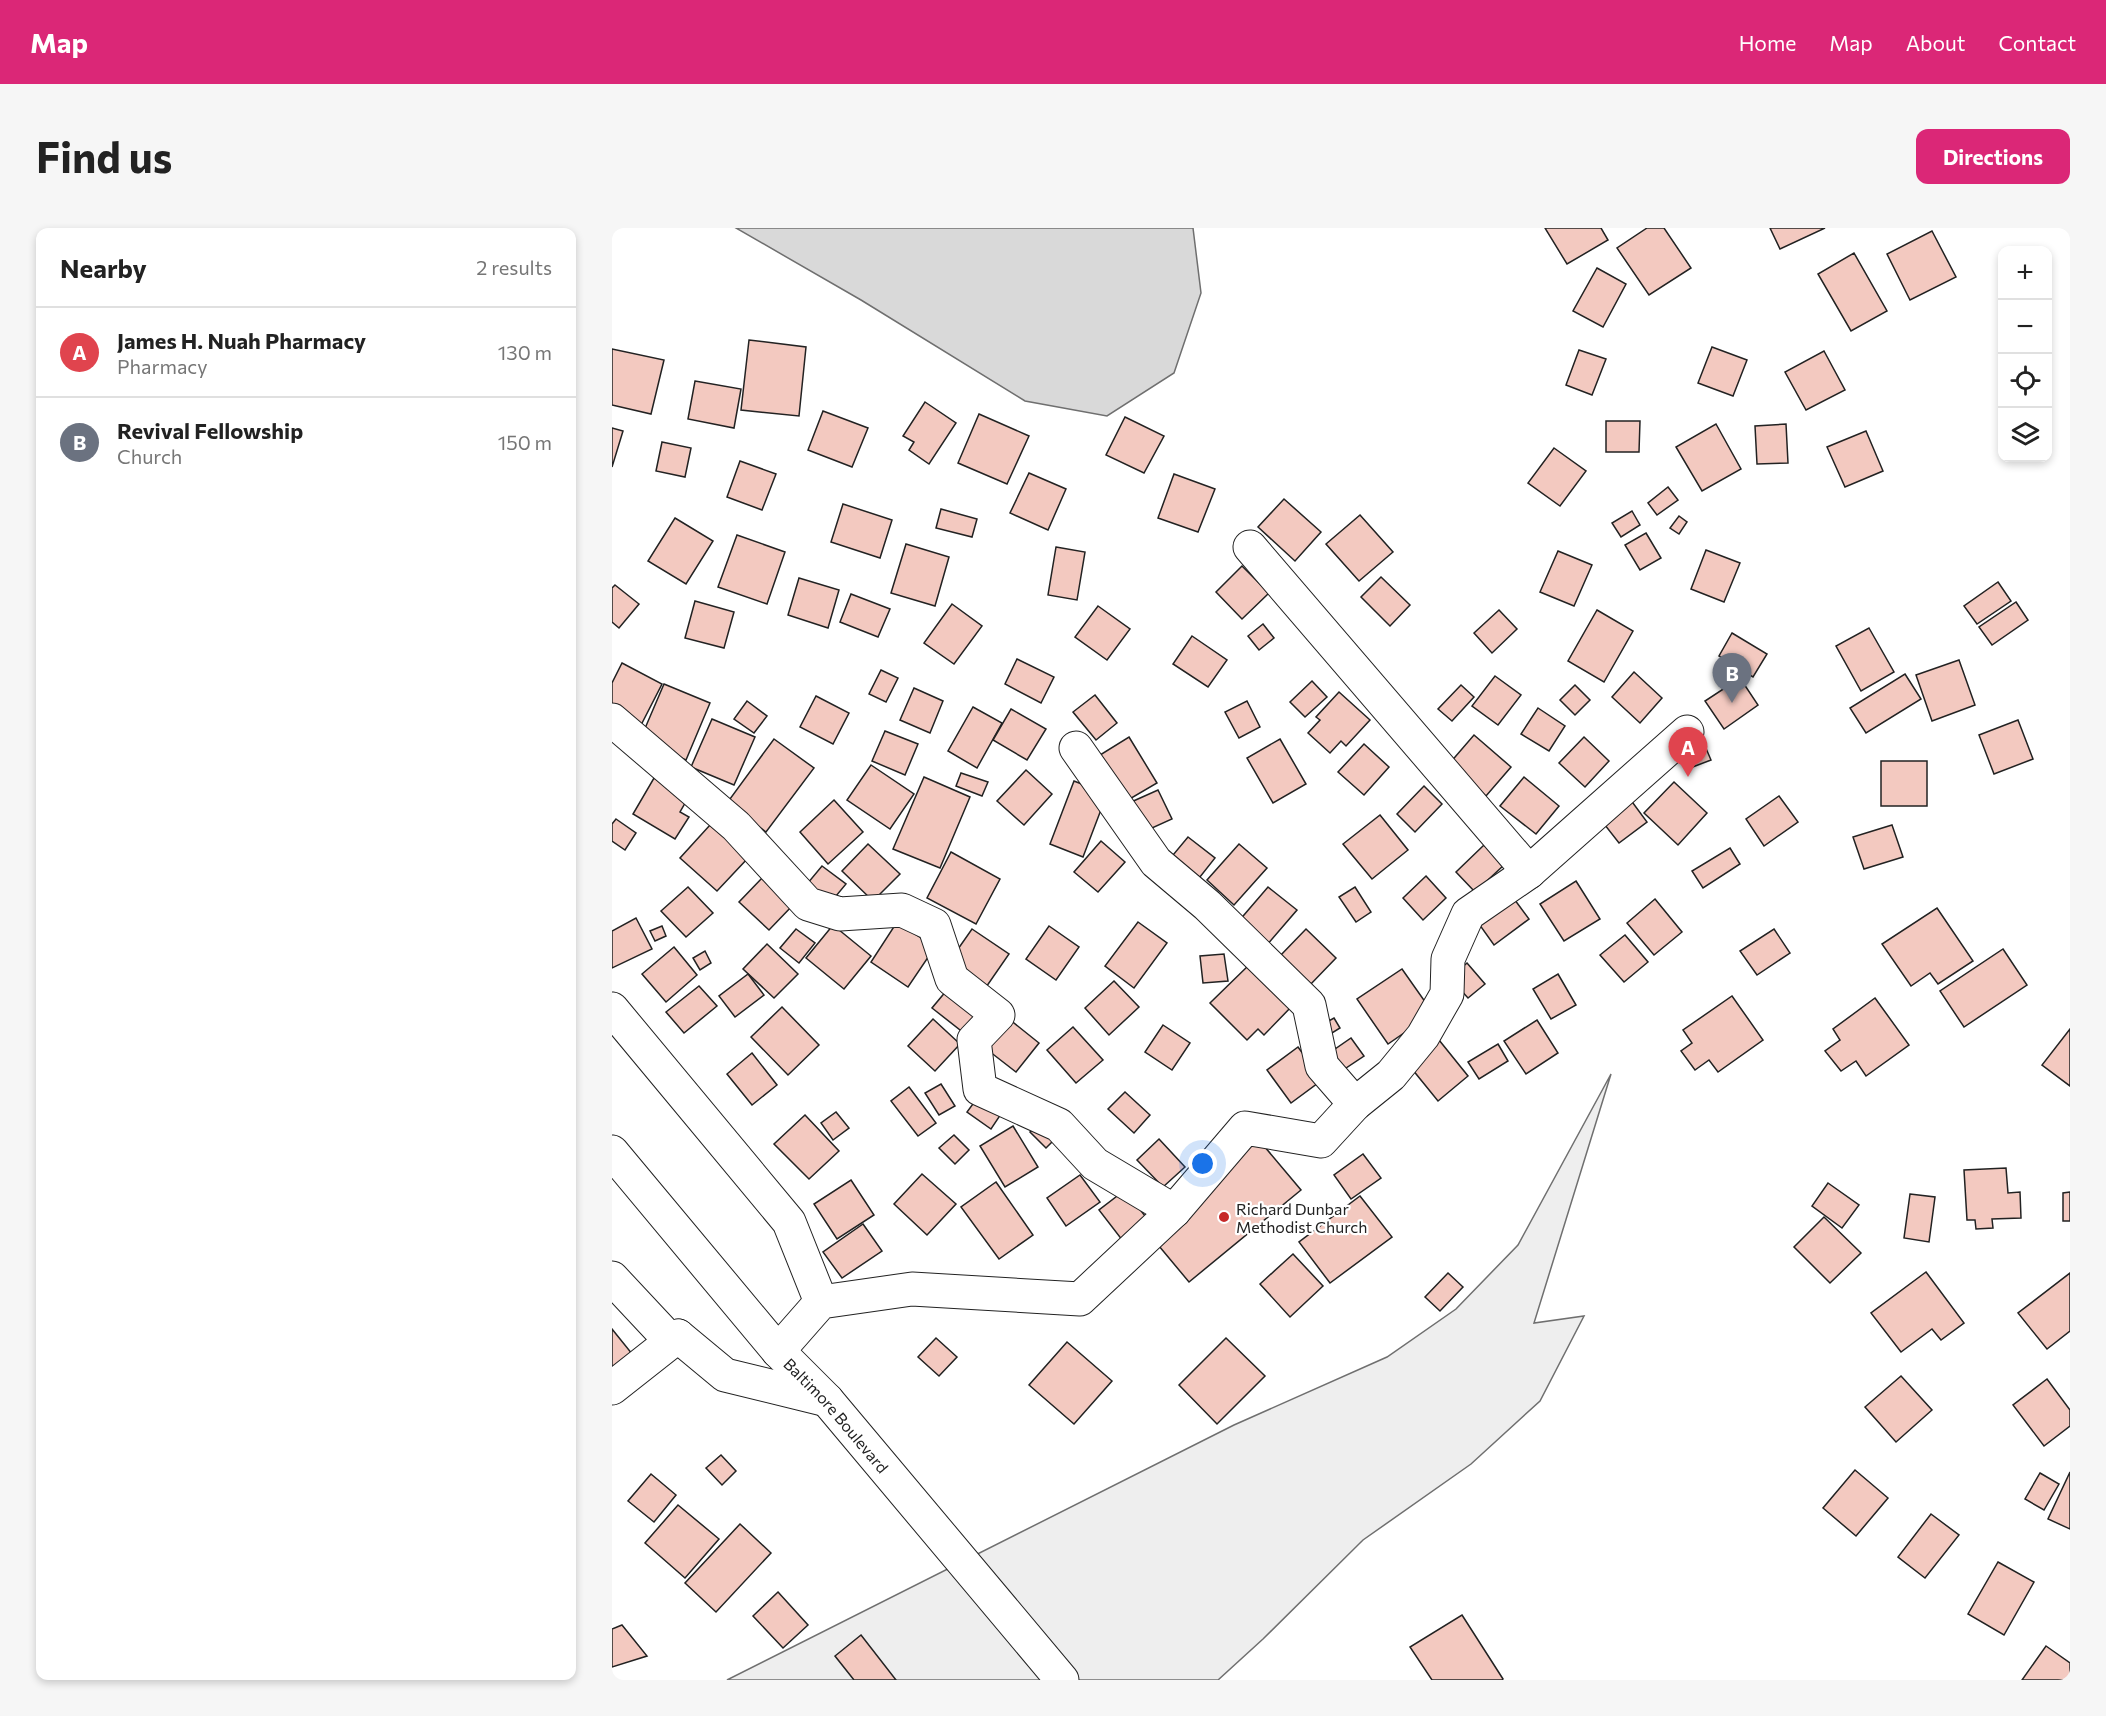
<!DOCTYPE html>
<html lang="en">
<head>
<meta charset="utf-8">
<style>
	body { margin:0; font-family:Commissioner,sans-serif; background:#f6f6f6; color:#222 }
	.controls { position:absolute; right:18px; top:18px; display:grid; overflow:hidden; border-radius:12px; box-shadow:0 3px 9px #0003 }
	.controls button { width:54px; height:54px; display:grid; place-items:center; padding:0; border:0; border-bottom:2px solid #e0e0e0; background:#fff; color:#222; font:30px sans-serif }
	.you { position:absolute; left:591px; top:936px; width:21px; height:21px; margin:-15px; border:4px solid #fff; border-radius:50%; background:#1a73e8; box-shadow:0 0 0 9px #1a73e833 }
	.badge { display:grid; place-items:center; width:39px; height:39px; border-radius:50%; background:#db2777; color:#fff; font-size:20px; font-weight:700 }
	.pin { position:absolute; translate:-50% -50px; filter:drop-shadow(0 2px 3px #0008) }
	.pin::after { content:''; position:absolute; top:32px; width:21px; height:18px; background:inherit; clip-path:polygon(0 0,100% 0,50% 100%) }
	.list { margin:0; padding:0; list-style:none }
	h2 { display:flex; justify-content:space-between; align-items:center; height:78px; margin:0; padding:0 24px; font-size:26px }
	h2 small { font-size:20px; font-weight:400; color:#767676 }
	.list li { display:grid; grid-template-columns:39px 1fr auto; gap:18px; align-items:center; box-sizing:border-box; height:90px; padding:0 24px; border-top:2px solid #e0e0e0 }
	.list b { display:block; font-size:22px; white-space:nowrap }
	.list p { margin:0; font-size:20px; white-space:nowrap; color:#767676 }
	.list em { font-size:20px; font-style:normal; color:#767676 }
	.icon { flex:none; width:33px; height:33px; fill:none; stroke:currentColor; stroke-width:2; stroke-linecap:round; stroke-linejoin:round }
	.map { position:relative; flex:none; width:1458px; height:1452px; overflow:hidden; border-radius:12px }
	header { display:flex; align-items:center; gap:36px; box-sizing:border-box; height:84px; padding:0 30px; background:#db2777; color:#fff }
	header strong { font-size:28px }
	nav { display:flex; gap:33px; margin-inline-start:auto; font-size:21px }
	.intro { display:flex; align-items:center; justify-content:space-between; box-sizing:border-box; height:144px; padding:0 36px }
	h1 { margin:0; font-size:42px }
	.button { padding:15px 27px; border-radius:12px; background:#db2777; color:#fff; font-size:21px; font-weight:700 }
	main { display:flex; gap:36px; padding:0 36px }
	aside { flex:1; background:#fff; border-radius:12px; box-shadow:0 3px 9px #0003 }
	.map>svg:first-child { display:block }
</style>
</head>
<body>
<header>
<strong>Map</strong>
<nav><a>Home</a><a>Map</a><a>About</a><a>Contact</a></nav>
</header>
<div class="intro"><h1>Find us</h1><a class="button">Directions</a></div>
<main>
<aside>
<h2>Nearby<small>2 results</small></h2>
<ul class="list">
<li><span class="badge" style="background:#e0444e">A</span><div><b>James H. Nuah Pharmacy</b><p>Pharmacy</p></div><em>130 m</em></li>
<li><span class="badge" style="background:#6b7280">B</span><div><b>Revival Fellowship</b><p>Church</p></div><em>150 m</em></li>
</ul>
</aside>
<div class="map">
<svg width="1458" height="1452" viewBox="0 0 1458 1452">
	<rect width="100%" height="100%" fill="#fff"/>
	<polygon fill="#eee" stroke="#6f6f6f" stroke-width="1.5" points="999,846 922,1095 972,1088 928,1173 859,1236 751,1312 651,1411 606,1452 115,1452 622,1197 775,1129 844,1081 906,1017"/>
	<polygon fill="#d9d9d9" stroke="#6f6f6f" stroke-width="1.5" points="124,0 581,0 589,65 562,145 495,188 413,173 249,72"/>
	<g fill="#f3c9c0" stroke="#222" stroke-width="1.5">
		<polygon points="933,0 989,0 996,12 955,36"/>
		<polygon points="1035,0 1052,0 1079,40 1037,67 1005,20"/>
		<polygon points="1158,0 1213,0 1168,21"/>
		<polygon points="1320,3 1344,49 1298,72 1275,26"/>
		<polygon points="1242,25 1275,83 1239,103 1206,46"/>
		<polygon points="985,40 1014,56 991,99 961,83"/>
		<polygon points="137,112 194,119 187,188 129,182"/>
		<polygon points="1100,119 1135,132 1121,168 1086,155"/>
		<polygon points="0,121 52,132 39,186 0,177"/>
		<polygon points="967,122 994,131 980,167 954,157"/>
		<polygon points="1212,123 1233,162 1194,182 1173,144"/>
		<polygon points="83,153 129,161 122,200 76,191"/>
		<polygon points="313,174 344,195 317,236 297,222 302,214 291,208"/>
		<polygon points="211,183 256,200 240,239 196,222"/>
		<polygon points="367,186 417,208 395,256 346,235"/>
		<polygon points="513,189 552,208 532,245 494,227"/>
		<polygon points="994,193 1028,193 1027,224 994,224"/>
		<polygon points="1104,196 1129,241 1090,263 1064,219"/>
		<polygon points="1174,196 1176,235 1145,236 1143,198"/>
		<polygon points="0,200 11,203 0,239"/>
		<polygon points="1254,203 1271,243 1233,259 1215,219"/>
		<polygon points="50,214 79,220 73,249 44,243"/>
		<polygon points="942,220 974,243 948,278 916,255"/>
		<polygon points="128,233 164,246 150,282 115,269"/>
		<polygon points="417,245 454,261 436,302 398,285"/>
		<polygon points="562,246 603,261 586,304 546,290"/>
		<polygon points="1056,259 1066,272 1045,287 1036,275"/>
		<polygon points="672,271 709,304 683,333 646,299"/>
		<polygon points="231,276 280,292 268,330 219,314"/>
		<polygon points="329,281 365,291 360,309 324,300"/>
		<polygon points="1020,283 1028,297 1009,309 1000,295"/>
		<polygon points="748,287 781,324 747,353 714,316"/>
		<polygon points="1067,288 1075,294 1067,306 1058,300"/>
		<polygon points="63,290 101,313 74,356 36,333"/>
		<polygon points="1034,305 1049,330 1028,342 1013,317"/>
		<polygon points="125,307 173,324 155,376 106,359"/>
		<polygon points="294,316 337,329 323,378 279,365"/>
		<polygon points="444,319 473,324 465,372 436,367"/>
		<polygon points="1094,322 1128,335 1112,374 1079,361"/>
		<polygon points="946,323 980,337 962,378 928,364"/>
		<polygon points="630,338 657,365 630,391 604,364"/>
		<polygon points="769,349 798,377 778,398 749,369"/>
		<polygon points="187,350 227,362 216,400 176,387"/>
		<polygon points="1386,354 1399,373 1365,396 1352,378"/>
		<polygon points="3,357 27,376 7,400 0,394 0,360"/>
		<polygon points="239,366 278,381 266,409 228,394"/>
		<polygon points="83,373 122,384 112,420 73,410"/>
		<polygon points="1404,374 1416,392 1380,417 1367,399"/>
		<polygon points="340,376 370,398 342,436 312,415"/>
		<polygon points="486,378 518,401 495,432 463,409"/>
		<polygon points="887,382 905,401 880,425 862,405"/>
		<polygon points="985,382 1021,403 992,454 956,433"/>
		<polygon points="651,396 662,410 647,422 636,408"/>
		<polygon points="1257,400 1282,444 1249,463 1224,418"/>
		<polygon points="1120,405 1155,426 1141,449 1107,428"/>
		<polygon points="580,408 615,432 596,459 561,436"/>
		<polygon points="405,431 442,449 429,475 393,456"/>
		<polygon points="1347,432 1363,477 1320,493 1304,447"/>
		<polygon points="10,435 50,456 28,499 0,485 0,455"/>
		<polygon points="269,442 286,450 274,474 257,466"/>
		<polygon points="1022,444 1050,470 1028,495 1000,469"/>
		<polygon points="1293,446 1309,471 1254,505 1238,480"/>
		<polygon points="883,448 909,467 886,497 860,478"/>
		<polygon points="1128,450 1146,477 1112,501 1093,473"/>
		<polygon points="700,453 715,469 693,489 678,474"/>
		<polygon points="52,456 98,475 74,532 28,512"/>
		<polygon points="849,457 862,469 840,493 826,481"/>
		<polygon points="963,457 978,472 963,487 948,472"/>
		<polygon points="302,460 331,473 318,505 288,492"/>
		<polygon points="727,464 758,492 734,518 729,513 718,525 696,505 708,492 704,489"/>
		<polygon points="483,467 505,495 484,512 461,484"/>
		<polygon points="204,468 237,485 221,516 188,499"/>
		<polygon points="135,473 155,488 142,505 122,491"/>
		<polygon points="635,473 648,499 627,510 613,484"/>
		<polygon points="361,479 390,495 365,540 336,523"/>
		<polygon points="926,480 953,498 937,523 909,506"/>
		<polygon points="399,481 434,501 415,532 381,512"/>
		<polygon points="100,491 143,509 122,557 79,539"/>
		<polygon points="1406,492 1421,531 1382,546 1367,507"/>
		<polygon points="273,503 306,516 293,547 260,533"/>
		<polygon points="862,507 899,539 874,568 837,536"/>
		<polygon points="517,509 545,555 516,572 488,527"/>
		<polygon points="972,509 997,533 973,559 947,535"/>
		<polygon points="162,511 202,540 154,604 115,575"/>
		<polygon points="668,511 694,556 661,575 635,530"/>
		<polygon points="752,516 777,539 752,567 726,544"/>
		<polygon points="1093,518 1099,532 1078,540 1072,526"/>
		<rect x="1269" y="533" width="46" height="45"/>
		<polygon points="259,537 302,566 278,601 235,572"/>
		<polygon points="414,542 440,566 412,597 385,573"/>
		<polygon points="349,545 376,554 370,568 344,558"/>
		<polygon points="312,549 358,569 328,640 281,621"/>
		<polygon points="912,549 947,578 924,606 888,578"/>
		<polygon points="42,550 76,570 68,584 77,589 63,611 21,586"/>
		<polygon points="462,553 495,566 471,629 438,616"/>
		<polygon points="1062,554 1095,585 1066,617 1032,585"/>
		<polygon points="812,558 830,576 803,604 785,586"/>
		<polygon points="546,562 560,591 529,605 517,575"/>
		<polygon points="1167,568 1186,594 1152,618 1134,591"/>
		<polygon points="1018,571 1035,594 1007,615 989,592"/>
		<polygon points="222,572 251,604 216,636 188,604"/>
		<polygon points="768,587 796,622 760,651 731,616"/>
		<polygon points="4,591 24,605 13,622 0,613 0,596"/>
		<polygon points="98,597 136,630 105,663 68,630"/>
		<polygon points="1280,597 1291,629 1252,641 1241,609"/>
		<polygon points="576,609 603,630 584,654 556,633"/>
		<polygon points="489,613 513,634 486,664 462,644"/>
		<polygon points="256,616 288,646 261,673 230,643"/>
		<polygon points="627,616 655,640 622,677 595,652"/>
		<polygon points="872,617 892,637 863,664 844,644"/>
		<polygon points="1118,620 1128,636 1091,660 1080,643"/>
		<polygon points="339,624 388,651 364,696 315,670"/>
		<polygon points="210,638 234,656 219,674 195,656"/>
		<polygon points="814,648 834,670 811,692 791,670"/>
		<polygon points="151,649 181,677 157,702 127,674"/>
		<polygon points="964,653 988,691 952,713 928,676"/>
		<polygon points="76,659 101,685 74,709 49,683"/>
		<polygon points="656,659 685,682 654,718 626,694"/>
		<polygon points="743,659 759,684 744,694 727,669"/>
		<polygon points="897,664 917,691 882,717 862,689"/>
		<polygon points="1043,671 1070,704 1042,727 1015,695"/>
		<polygon points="1325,680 1361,733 1326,756 1318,745 1299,758 1270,716"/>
		<polygon points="24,690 40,721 0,740 0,703"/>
		<polygon points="285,694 323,719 296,759 259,734"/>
		<polygon points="526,694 555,715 522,760 493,738"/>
		<polygon points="221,697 259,728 232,761 194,730"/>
		<polygon points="50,698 54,708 43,713 38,703"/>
		<polygon points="437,698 467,719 444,752 414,731"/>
		<polygon points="184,701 203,715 187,735 168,720"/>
		<polygon points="360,701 397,726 370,765 339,731"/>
		<polygon points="694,701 724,730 697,758 667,729"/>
		<polygon points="1162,701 1178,725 1145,747 1128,723"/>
		<polygon points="1013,707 1036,734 1012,754 988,727"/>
		<polygon points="155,716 186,746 162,770 131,741"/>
		<polygon points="62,719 85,747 54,774 30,746"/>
		<polygon points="1391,721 1415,757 1352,799 1328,763"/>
		<polygon points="93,723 99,735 88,742 81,730"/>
		<polygon points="612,726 616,753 591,755 588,728"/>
		<polygon points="639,735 681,777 652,807 646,801 635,812 598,775"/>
		<polygon points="855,735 873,756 856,770 838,750"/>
		<polygon points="790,741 821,785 776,816 745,771"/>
		<polygon points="136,746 152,767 123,789 107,768"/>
		<polygon points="946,746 964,777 939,791 921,761"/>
		<polygon points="502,753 527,779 497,807 473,780"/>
		<polygon points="340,756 377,785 357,809 320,780"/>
		<polygon points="87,758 105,778 72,805 54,784"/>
		<polygon points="1120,768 1151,812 1106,844 1097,832 1083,842 1069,823 1080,815 1071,802"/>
		<polygon points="1263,770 1297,817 1254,848 1244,833 1229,843 1213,823 1228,812 1221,801"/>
		<polygon points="170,779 207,817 176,847 139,809"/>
		<polygon points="722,790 728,800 720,805 713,795"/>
		<polygon points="321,791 348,816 323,843 296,818"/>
		<polygon points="397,791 427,815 404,844 373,820"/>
		<polygon points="925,792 946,825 914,846 892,813"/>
		<polygon points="551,797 578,815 560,842 533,824"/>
		<polygon points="461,799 491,832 464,855 435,822"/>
		<polygon points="1458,801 1458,858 1430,837"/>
		<polygon points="739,810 752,828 725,846 713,828"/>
		<polygon points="827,812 856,848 826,873 796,836"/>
		<polygon points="886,816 896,833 867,851 856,834"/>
		<polygon points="686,819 710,852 679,875 655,842"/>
		<polygon points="140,825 165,857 140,877 115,846"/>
		<polygon points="329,856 343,878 327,887 313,865"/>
		<polygon points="297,859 324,895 306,908 279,873"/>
		<polygon points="513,864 538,887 522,905 496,881"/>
		<polygon points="366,869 389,886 379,901 355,884"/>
		<polygon points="224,884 237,900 221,912 209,895"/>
		<polygon points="193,887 227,923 197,951 162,916"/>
		<polygon points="429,894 444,910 434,920 418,904"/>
		<polygon points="401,898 426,939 393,959 368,918"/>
		<polygon points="342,907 357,922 343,936 327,920"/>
		<polygon points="547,911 573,939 551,959 525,932"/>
		<polygon points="647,912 689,962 577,1054 542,1012 588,960"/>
		<polygon points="751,926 769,950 739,971 722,947"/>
		<polygon points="1394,940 1396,965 1408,964 1409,990 1380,991 1381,1000 1364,1001 1363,992 1355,992 1352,942"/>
		<polygon points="310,946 344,976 315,1007 282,976"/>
		<polygon points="468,947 488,974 454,998 435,970"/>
		<polygon points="239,952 262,987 225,1011 202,976"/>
		<polygon points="384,954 421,1007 387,1031 349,979"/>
		<polygon points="1216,955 1247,977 1230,1000 1200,978"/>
		<polygon points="513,962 540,997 514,1017 487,982"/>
		<polygon points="1458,964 1458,993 1451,993 1451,965"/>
		<polygon points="1298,966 1323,969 1317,1014 1292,1010"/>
		<polygon points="748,968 780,1009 718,1055 687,1014"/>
		<polygon points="1212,989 1249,1025 1218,1055 1182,1019"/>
		<polygon points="251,996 270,1023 230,1050 211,1024"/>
		<polygon points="681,1026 711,1058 678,1089 648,1056"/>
		<polygon points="1314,1044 1352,1095 1329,1112 1320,1101 1289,1124 1259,1085"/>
		<polygon points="836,1045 851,1059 828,1083 813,1069"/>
		<polygon points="1458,1045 1458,1103 1435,1121 1406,1085"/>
		<polygon points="0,1101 21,1127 0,1143"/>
		<polygon points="324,1110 345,1129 327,1148 306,1129"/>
		<polygon points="614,1110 653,1148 605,1196 567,1157"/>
		<polygon points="455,1114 500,1153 462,1196 417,1157"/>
		<polygon points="1289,1148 1320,1182 1284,1214 1253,1179"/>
		<polygon points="1435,1151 1458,1182 1458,1198 1432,1218 1401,1177"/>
		<polygon points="109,1227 124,1243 110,1257 94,1240"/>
		<polygon points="1243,1242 1276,1270 1244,1308 1211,1280"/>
		<polygon points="1458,1244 1458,1301 1436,1291"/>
		<polygon points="1428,1245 1447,1256 1432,1282 1413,1271"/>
		<polygon points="39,1246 64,1267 42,1294 16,1273"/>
		<polygon points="66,1277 107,1311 73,1350 33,1315"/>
		<polygon points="1319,1286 1347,1307 1313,1350 1286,1329"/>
		<polygon points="128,1296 159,1325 104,1384 73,1355"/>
		<polygon points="1386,1334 1422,1354 1392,1407 1356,1386"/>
		<polygon points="166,1364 196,1397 171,1420 141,1388"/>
		<polygon points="850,1387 891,1451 890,1452 820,1452 798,1419"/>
		<polygon points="10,1397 35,1428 0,1439 0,1401"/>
		<polygon points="249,1407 284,1452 242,1452 223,1428"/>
		<polygon points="1434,1418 1458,1435 1458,1452 1410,1452"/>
	</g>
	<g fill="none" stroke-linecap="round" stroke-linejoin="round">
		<defs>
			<g id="minor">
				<polyline points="638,319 917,644"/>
				<polyline points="0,492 124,598 196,676 228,686 290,682 322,697 340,751 386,787 362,812 368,861 447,897 483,936 562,983"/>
				<polyline points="464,520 544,634 595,677 697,777 710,838 743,876"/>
				<polyline points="0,781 177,994 209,1074"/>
				<polyline points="0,1050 57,1111 66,1108 113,1147 215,1172"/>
				<polyline points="166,1123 209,1074 300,1061 468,1071 562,983 633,900 709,913 743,876 779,847 811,808 835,766 836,731 856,686 917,644 1075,504"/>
				<polyline points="0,1160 66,1108"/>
			</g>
			<g id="highway">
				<path id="s1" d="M0,924L166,1123L215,1172L450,1452"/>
			</g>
		</defs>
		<use href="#minor" stroke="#222" stroke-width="35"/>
		<use href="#highway" stroke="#222" stroke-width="35"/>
		<use href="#minor" stroke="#fff" stroke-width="33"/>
		<use href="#highway" stroke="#fff" stroke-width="33"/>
	</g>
	<circle fill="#c62828" stroke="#fff" stroke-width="2" cx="612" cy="989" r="6"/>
	<g text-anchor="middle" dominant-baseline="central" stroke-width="4.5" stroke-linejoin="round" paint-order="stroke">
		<g font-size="16" fill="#222" stroke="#fff" text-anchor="start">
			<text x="624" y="980">Richard Dunbar<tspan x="624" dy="18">Methodist Church</tspan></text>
		</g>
		<g font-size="16" fill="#222" stroke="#fff">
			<text stroke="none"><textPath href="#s1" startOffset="346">Baltimore Boulevard</textPath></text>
		</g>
	</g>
</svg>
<div class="controls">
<button>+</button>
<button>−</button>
<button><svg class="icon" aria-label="locate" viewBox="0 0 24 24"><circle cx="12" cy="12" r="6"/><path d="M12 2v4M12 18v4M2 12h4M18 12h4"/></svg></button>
<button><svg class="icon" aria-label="layers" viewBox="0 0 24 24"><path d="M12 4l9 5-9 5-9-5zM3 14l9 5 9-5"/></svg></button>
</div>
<div class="you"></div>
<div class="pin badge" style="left:1076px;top:549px;background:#e0444e">A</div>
<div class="pin badge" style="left:1120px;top:475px;background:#6b7280">B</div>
</div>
</main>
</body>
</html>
